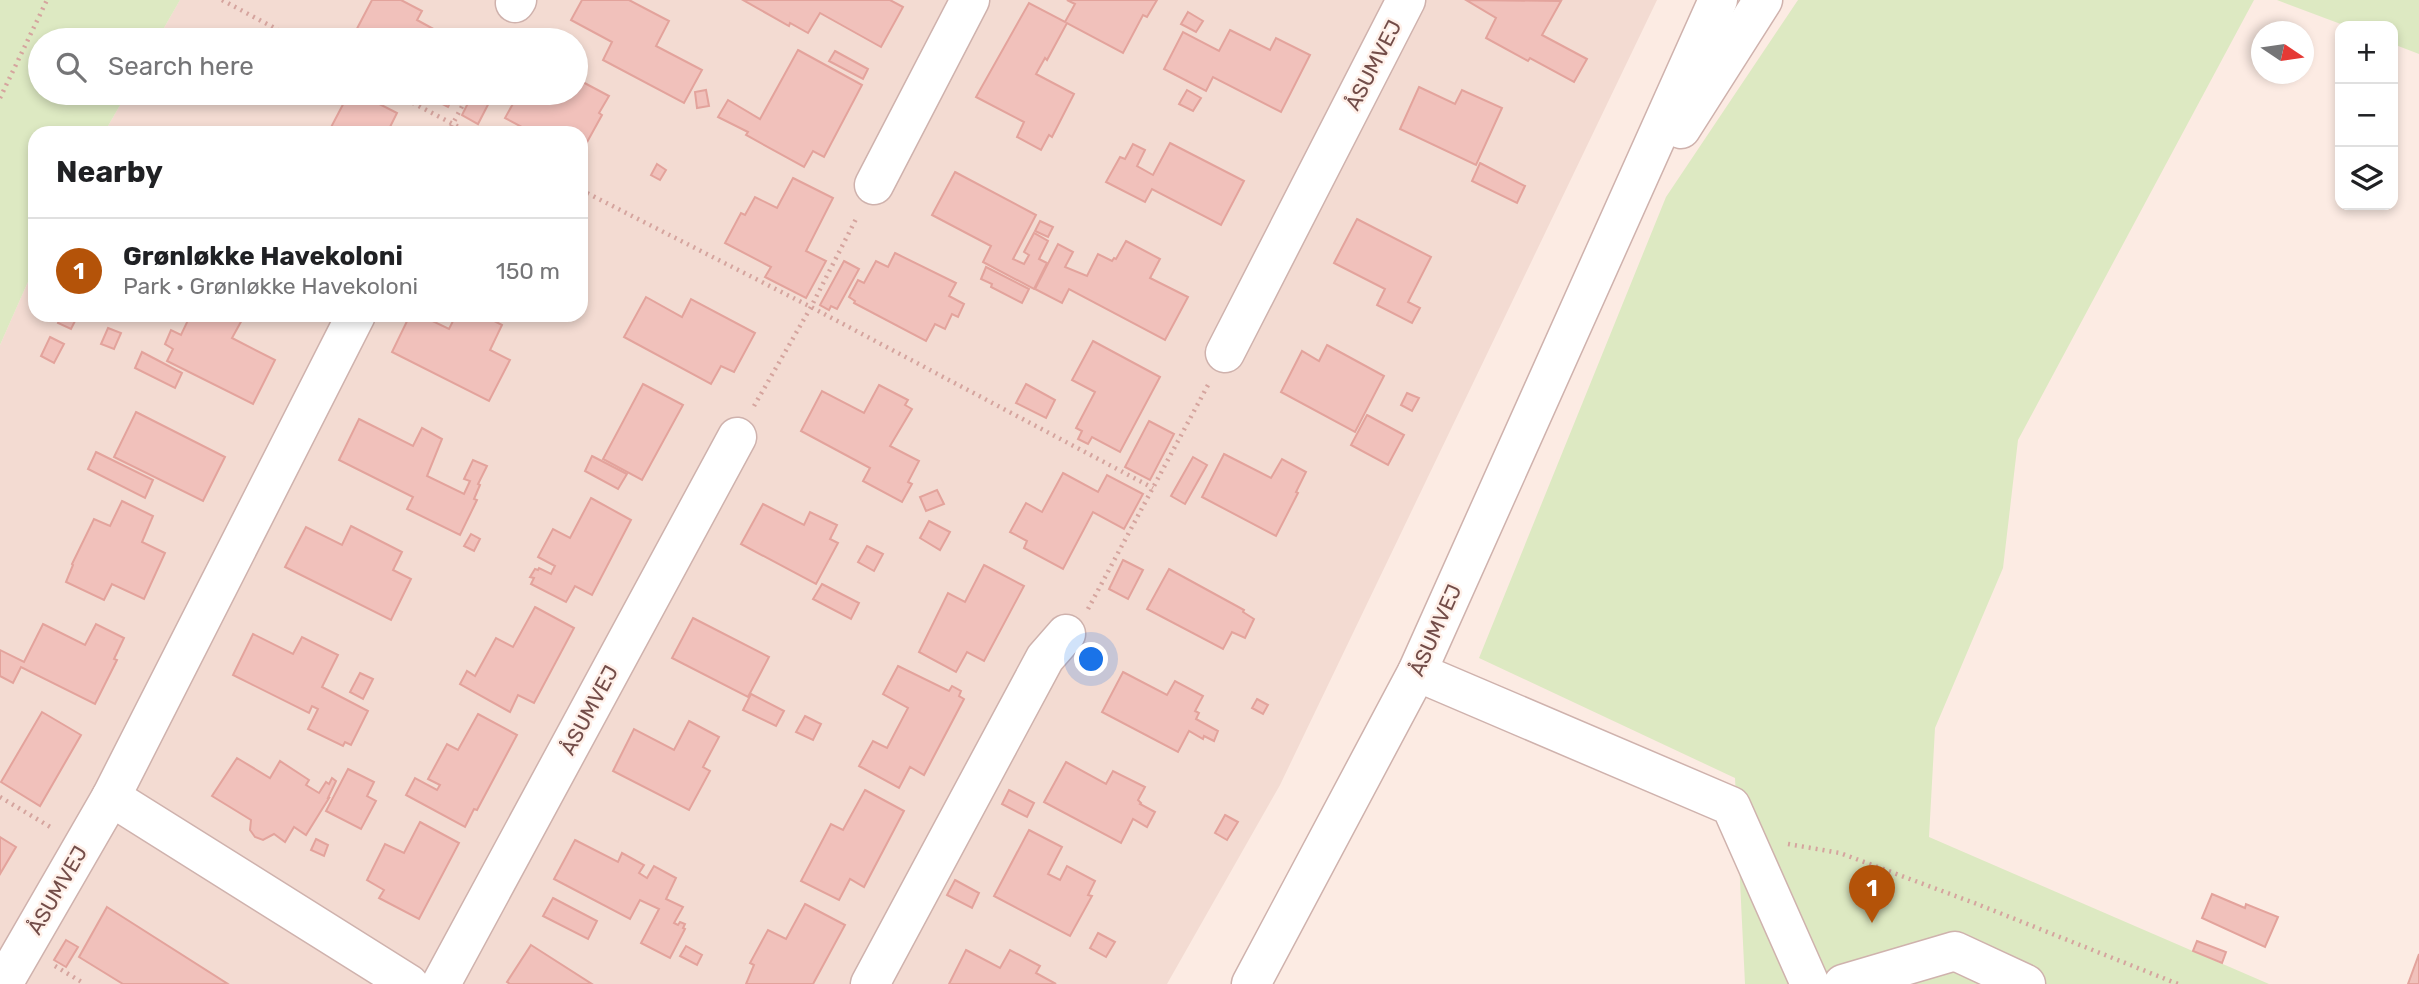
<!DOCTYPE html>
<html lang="en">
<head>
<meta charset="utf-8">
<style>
	body { margin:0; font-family:Rubik,sans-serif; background:#f2f2f2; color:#202124 }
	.controls { position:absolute; right:21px; top:21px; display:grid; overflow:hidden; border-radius:14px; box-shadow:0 4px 10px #0003 }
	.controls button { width:63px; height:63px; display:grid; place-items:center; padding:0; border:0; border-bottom:2px solid #e0e0e0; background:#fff; color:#202124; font:35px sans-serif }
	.compass { position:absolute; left:2251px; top:21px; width:63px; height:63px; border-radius:50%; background:#fff; box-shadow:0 4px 10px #0003; rotate:103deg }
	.you { position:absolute; left:1092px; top:660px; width:24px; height:24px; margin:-18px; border:5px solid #fff; border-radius:50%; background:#1a73e8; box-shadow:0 0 0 10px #1a73e833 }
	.badge { display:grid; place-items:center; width:46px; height:46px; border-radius:50%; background:#b45309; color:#fff; font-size:23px; font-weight:700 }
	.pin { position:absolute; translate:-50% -58px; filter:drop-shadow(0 2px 4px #0008) }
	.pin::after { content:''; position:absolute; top:37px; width:24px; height:21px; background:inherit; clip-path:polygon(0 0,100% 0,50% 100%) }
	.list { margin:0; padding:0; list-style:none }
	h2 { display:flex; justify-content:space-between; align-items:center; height:91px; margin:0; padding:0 28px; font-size:30px }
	h2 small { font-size:23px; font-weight:400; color:#757577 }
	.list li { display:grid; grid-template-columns:46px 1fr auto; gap:21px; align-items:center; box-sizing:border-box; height:105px; padding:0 28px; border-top:2px solid #e0e0e0 }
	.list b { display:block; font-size:26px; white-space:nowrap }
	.list p { margin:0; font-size:23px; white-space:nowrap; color:#757577 }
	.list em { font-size:23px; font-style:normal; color:#757577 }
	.icon { flex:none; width:38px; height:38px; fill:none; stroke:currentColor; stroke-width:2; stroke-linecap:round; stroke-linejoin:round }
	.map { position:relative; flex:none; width:2419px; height:984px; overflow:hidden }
	.search { position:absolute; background:#fff; box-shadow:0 4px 10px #0003; left:28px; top:28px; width:560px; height:77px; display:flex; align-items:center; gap:18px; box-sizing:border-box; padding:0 24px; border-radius:38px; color:#757577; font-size:26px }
	.panel { position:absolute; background:#fff; box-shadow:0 4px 10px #0003; left:28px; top:126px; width:560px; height:196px; border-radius:21px }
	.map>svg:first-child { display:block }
</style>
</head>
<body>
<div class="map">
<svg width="2419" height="984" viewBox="0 0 2419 984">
	<rect width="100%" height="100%" fill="#fcebe3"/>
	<polygon fill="#f3dbd2" points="180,0 1657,0 1280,785 1167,984 0,984 0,345 35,266 35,315 581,315 581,133 104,133 127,93 576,93 576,40 157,40"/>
	<g fill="#dde9c2">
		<polygon points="0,0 180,0 157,40 40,40 40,93 127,93 104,133 35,133 35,266 0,345"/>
		<polygon points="1798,0 2254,0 2018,440 2003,568 1935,728 1929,837 2269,984 1745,984 1735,778 1479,658 1666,197"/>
		<polygon points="2277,0 2419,0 2419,54 2393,44 2393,26 2346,26"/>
	</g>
	<g fill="#f1c1bb" stroke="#e3a39c" stroke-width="2">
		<polygon points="372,0 401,0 422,11 417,20 450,38 448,40 351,40"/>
		<polygon points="582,0 629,0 669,21 656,46 702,70 684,103 603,60 612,42 571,20"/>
		<polygon points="743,0 890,0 903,7 881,47 820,13 808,33 790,23 789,26"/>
		<polygon points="1067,0 1157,0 1147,17 1143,15 1123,53 1067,23 1047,60 1045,58 1036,74 1074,94 1052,137 1049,135 1041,150 1017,137 1024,122 976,97 1029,3 1065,22 1075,4"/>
		<polygon points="1466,0 1561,1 1542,35 1587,59 1574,82 1530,58 1528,61 1486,38 1496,18"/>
		<polygon points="1188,12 1203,21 1196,32 1181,24"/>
		<polygon points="1230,30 1270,50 1276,38 1310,55 1281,112 1213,77 1206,91 1164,69 1183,32 1219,51"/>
		<polygon points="798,50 862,85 824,157 813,151 804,167 746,135 748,132 718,117 728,100 760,119"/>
		<polygon points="835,51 868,69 863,79 829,61"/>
		<polygon points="577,79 609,96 599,113 602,115 581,153 581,133 533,133 505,118 519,93 561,93 568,96 570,93 576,93"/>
		<polygon points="1419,87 1455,104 1462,90 1502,108 1476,165 1400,129"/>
		<polygon points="706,90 709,106 697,108 695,92"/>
		<polygon points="1187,90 1201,98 1193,111 1179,104"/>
		<polygon points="349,93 358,93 397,113 387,133 328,133"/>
		<polygon points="421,93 455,93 448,107"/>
		<polygon points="473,93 494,93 478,124 462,115"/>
		<polygon points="1170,143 1244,181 1221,225 1152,189 1145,202 1106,182 1120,157 1125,159 1133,144 1145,150 1137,166 1153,175"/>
		<polygon points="1480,163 1525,186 1517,203 1472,181"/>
		<polygon points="657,164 666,170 660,180 651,175"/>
		<polygon points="955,172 1036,215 1013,259 1024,264 1029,255 1024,252 1034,233 1048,241 1039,259 1047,263 1034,289 983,262 991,246 932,215"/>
		<polygon points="793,178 833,198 806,251 826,261 806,298 765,277 771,267 725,243 741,213 745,215 755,197 777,208"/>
		<polygon points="1357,219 1431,257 1408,302 1420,308 1412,323 1377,305 1385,289 1334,263"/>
		<polygon points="1040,221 1053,227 1048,237 1035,231"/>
		<polygon points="1126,241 1160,259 1150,278 1188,297 1165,340 1069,289 1062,303 1035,289 1058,244 1073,252 1065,267 1087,276 1098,254 1112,261 1114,258 1116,259"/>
		<polygon points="895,253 956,283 949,296 964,304 958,317 952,314 945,329 935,324 926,341 854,303 855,301 849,297 858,280 864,283 876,261 888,267"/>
		<polygon points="844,261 859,269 837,309 831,306 829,310 820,305"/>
		<polygon points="986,267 1029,289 1022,303 991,287 992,284 981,279"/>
		<polygon points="646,297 682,317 691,299 755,333 734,372 721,366 711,384 624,337"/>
		<polygon points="61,315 78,315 71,329 58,323"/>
		<polygon points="188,315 238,315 243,318 232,338 275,360 253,404 167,361 173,349 165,344 171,330 181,335 190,316"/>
		<polygon points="410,315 420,315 449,329 456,315 483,315 502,325 490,350 510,360 489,401 392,352"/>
		<polygon points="108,328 121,333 114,349 101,344"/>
		<polygon points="50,337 64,344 54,363 41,356"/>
		<polygon points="1093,341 1160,377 1120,452 1092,437 1088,444 1078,439 1082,431 1076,428 1095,392 1072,380"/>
		<polygon points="1327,345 1384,376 1355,432 1281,392 1302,351 1319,361"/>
		<polygon points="142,352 182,373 175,388 135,368"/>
		<polygon points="643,384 683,405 642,480 603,459"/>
		<polygon points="1026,384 1055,400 1046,418 1016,403"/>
		<polygon points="879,385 908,400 905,405 912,409 890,446 919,461 908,482 912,484 902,502 863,481 870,468 801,431 822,391 864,413"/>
		<polygon points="1407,393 1419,398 1412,411 1401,405"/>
		<polygon points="136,412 225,457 203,501 114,457"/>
		<polygon points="1367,415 1404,435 1388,465 1351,445"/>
		<polygon points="359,419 413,446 422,428 442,439 427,476 464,494 470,481 464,479 473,460 487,466 478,484 480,485 474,499 477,500 460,535 407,509 413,497 339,460"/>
		<polygon points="1149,421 1174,434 1150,480 1125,467"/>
		<polygon points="96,452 153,480 145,498 88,469"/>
		<polygon points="1224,454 1271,478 1282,459 1306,472 1296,492 1298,493 1276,536 1202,497"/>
		<polygon points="592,456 627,474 618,489 585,471"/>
		<polygon points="1193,457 1207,465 1185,504 1171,496"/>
		<polygon points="1063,473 1098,492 1107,475 1143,494 1124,529 1093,512 1063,569 1024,548 1027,541 1010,532 1026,503 1042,512"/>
		<polygon points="937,490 944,504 926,511 920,497"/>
		<polygon points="591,498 631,520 592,595 575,586 566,602 531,584 534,578 530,577 535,569 538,570 539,568 551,574 555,566 538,557 553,529 570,538"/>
		<polygon points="122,501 153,516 142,542 165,553 144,599 112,584 104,600 66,582 73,565 72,564 94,519 110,526"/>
		<polygon points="763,504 804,525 810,512 837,525 830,539 838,543 816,584 741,544"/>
		<polygon points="929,521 950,532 940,550 920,538"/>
		<polygon points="351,526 402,552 393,570 411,579 391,620 285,567 306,527 342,545"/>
		<polygon points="471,534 480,539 474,551 464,546"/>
		<polygon points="867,546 883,554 874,571 858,562"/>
		<polygon points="1123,560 1143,570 1128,599 1109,589"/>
		<polygon points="984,565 1024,586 984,661 967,652 956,672 919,652 948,593 965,602"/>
		<polygon points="1169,569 1244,610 1243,612 1254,619 1245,638 1232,632 1223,649 1147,609"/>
		<polygon points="822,584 859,603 851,619 813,599"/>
		<polygon points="535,607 574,628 534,703 518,695 510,712 460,684 467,671 475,676 496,638 513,647"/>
		<polygon points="693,618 769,657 748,697 672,658"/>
		<polygon points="43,624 85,645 96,624 124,638 114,659 117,660 95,704 21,667 13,683 0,676 0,650 24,662"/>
		<polygon points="253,634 293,654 302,637 338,655 322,687 368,711 351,745 345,742 343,746 308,729 318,709 312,706 309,713 233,675"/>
		<polygon points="898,666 949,691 952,686 961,691 959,696 964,699 924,775 910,767 899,788 859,766 873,741 887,748 908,708 883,694"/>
		<polygon points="1123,672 1167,695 1175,681 1203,696 1195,711 1199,713 1196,719 1218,731 1214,741 1204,736 1203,739 1189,731 1178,752 1102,712"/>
		<polygon points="360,673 373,679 363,699 350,692"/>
		<polygon points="751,694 784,711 776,726 743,710"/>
		<polygon points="1257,699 1268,705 1263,714 1252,708"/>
		<polygon points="42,712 81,735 40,806 1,782"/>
		<polygon points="478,714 517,735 477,810 474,809 465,827 406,795 415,778 437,790 440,785 428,779 447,744 458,750"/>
		<polygon points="805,716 821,724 813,740 796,732"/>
		<polygon points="689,721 719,737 703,767 710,771 689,810 613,771 634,729 674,750"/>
		<polygon points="237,758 270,778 280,761 309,780 306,785 319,793 326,782 329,784 332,778 336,781 328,798 329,798 306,835 294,827 285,842 274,834 263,840 255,837 250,830 251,820 212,796"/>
		<polygon points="1066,762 1106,784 1113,771 1145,787 1138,800 1141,803 1140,804 1155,812 1147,827 1133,819 1121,843 1044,802"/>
		<polygon points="348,769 374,782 367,796 376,801 361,829 326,811"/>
		<polygon points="865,790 904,811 864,887 850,879 839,900 801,881 831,824 843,830"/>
		<polygon points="1009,790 1034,803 1027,817 1002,804"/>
		<polygon points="1225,815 1238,822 1227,840 1215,833"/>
		<polygon points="420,822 459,843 419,919 379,898 384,890 367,880 385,844 404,853"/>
		<polygon points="1029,830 1062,847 1048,874 1060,880 1067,866 1095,881 1088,895 1092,896 1070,936 994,896"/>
		<polygon points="0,837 16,847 0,874"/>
		<polygon points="316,839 328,845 324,856 311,850"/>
		<polygon points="575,840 618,862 622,853 644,865 639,873 647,878 654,866 676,878 666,899 683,907 674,923 678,925 680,922 685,924 683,928 685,929 670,958 641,943 659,909 640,900 630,919 554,879"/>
		<polygon points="955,880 979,893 972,908 947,895"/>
		<polygon points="2212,894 2245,908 2246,904 2278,917 2265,947 2202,918"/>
		<polygon points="553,898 597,921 588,939 543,916"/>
		<polygon points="805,904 845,925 813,984 746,984 754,965 750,963 768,930 786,939"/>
		<polygon points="107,907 228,984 123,984 79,957"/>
		<polygon points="1098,933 1115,942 1106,957 1090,948"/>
		<polygon points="66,940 78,947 66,967 54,960"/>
		<polygon points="2197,941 2226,952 2222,963 2193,951"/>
		<polygon points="531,945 592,984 510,984 507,982"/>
		<polygon points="686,946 702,955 697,965 680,956"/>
		<polygon points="966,950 1000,968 1010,950 1040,966 1036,973 1056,984 949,984"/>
		<polygon points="2419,954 2419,984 2408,984"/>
	</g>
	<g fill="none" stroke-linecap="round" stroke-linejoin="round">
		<defs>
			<g id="minor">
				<polyline points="515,3 517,0"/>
				<polyline points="1681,129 1763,0"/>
				<polyline points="874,185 970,0"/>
				<polyline points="1225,353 1406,0"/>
				<polyline points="1417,672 1731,806 1810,984"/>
				<polyline points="111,797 409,984"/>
				<polyline points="3,984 111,797 356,315"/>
				<polyline points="441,984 737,437"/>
				<polyline points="870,984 1045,658 1066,634"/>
				<polyline points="1251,984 1417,672 1718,0"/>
				<polyline points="1843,984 1955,951 2026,984"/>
			</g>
		</defs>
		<use href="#minor" stroke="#cfb2ad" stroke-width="41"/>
		<g stroke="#d5a49e" stroke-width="4.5" stroke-dasharray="2 5" stroke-linecap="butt">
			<polyline points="222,0 297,40"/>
			<polyline points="394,93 470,133"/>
			<polyline points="0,98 47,0"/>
			<polyline points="448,133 469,93"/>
			<polyline points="581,190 811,307 1153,488"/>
			<polyline points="754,406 811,307 857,217"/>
			<polyline points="1088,609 1208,385"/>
			<polyline points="0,797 52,828"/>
			<polyline points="1788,844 1840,853 1977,904 2178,984"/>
			<polyline points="55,966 85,984"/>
		</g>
		<use href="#minor" stroke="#fff" stroke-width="38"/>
	</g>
	<g text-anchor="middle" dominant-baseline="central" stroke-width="5" stroke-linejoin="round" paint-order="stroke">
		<g font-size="21" fill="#734d49" stroke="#fff0e9">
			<text transform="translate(1373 65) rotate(-63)">ÅSUMVEJ</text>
			<text transform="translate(1435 630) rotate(-66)">ÅSUMVEJ</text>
			<text transform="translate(589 710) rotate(-62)">ÅSUMVEJ</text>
			<text transform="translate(57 890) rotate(-60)">ÅSUMVEJ</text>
		</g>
	</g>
</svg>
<div class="controls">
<button>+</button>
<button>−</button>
<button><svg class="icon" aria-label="layers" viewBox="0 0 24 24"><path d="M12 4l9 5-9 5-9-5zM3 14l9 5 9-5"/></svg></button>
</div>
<svg class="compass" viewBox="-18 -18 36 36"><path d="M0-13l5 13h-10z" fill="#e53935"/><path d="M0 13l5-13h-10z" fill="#757577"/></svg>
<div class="you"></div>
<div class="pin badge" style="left:1872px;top:923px">1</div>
<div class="search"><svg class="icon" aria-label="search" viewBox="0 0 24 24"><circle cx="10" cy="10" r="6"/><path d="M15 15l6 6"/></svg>Search here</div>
<section class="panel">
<h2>Nearby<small></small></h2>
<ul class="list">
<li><span class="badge">1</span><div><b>Grønløkke Havekoloni</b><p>Park · Grønløkke Havekoloni</p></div><em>150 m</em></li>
</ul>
</section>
</div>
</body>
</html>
